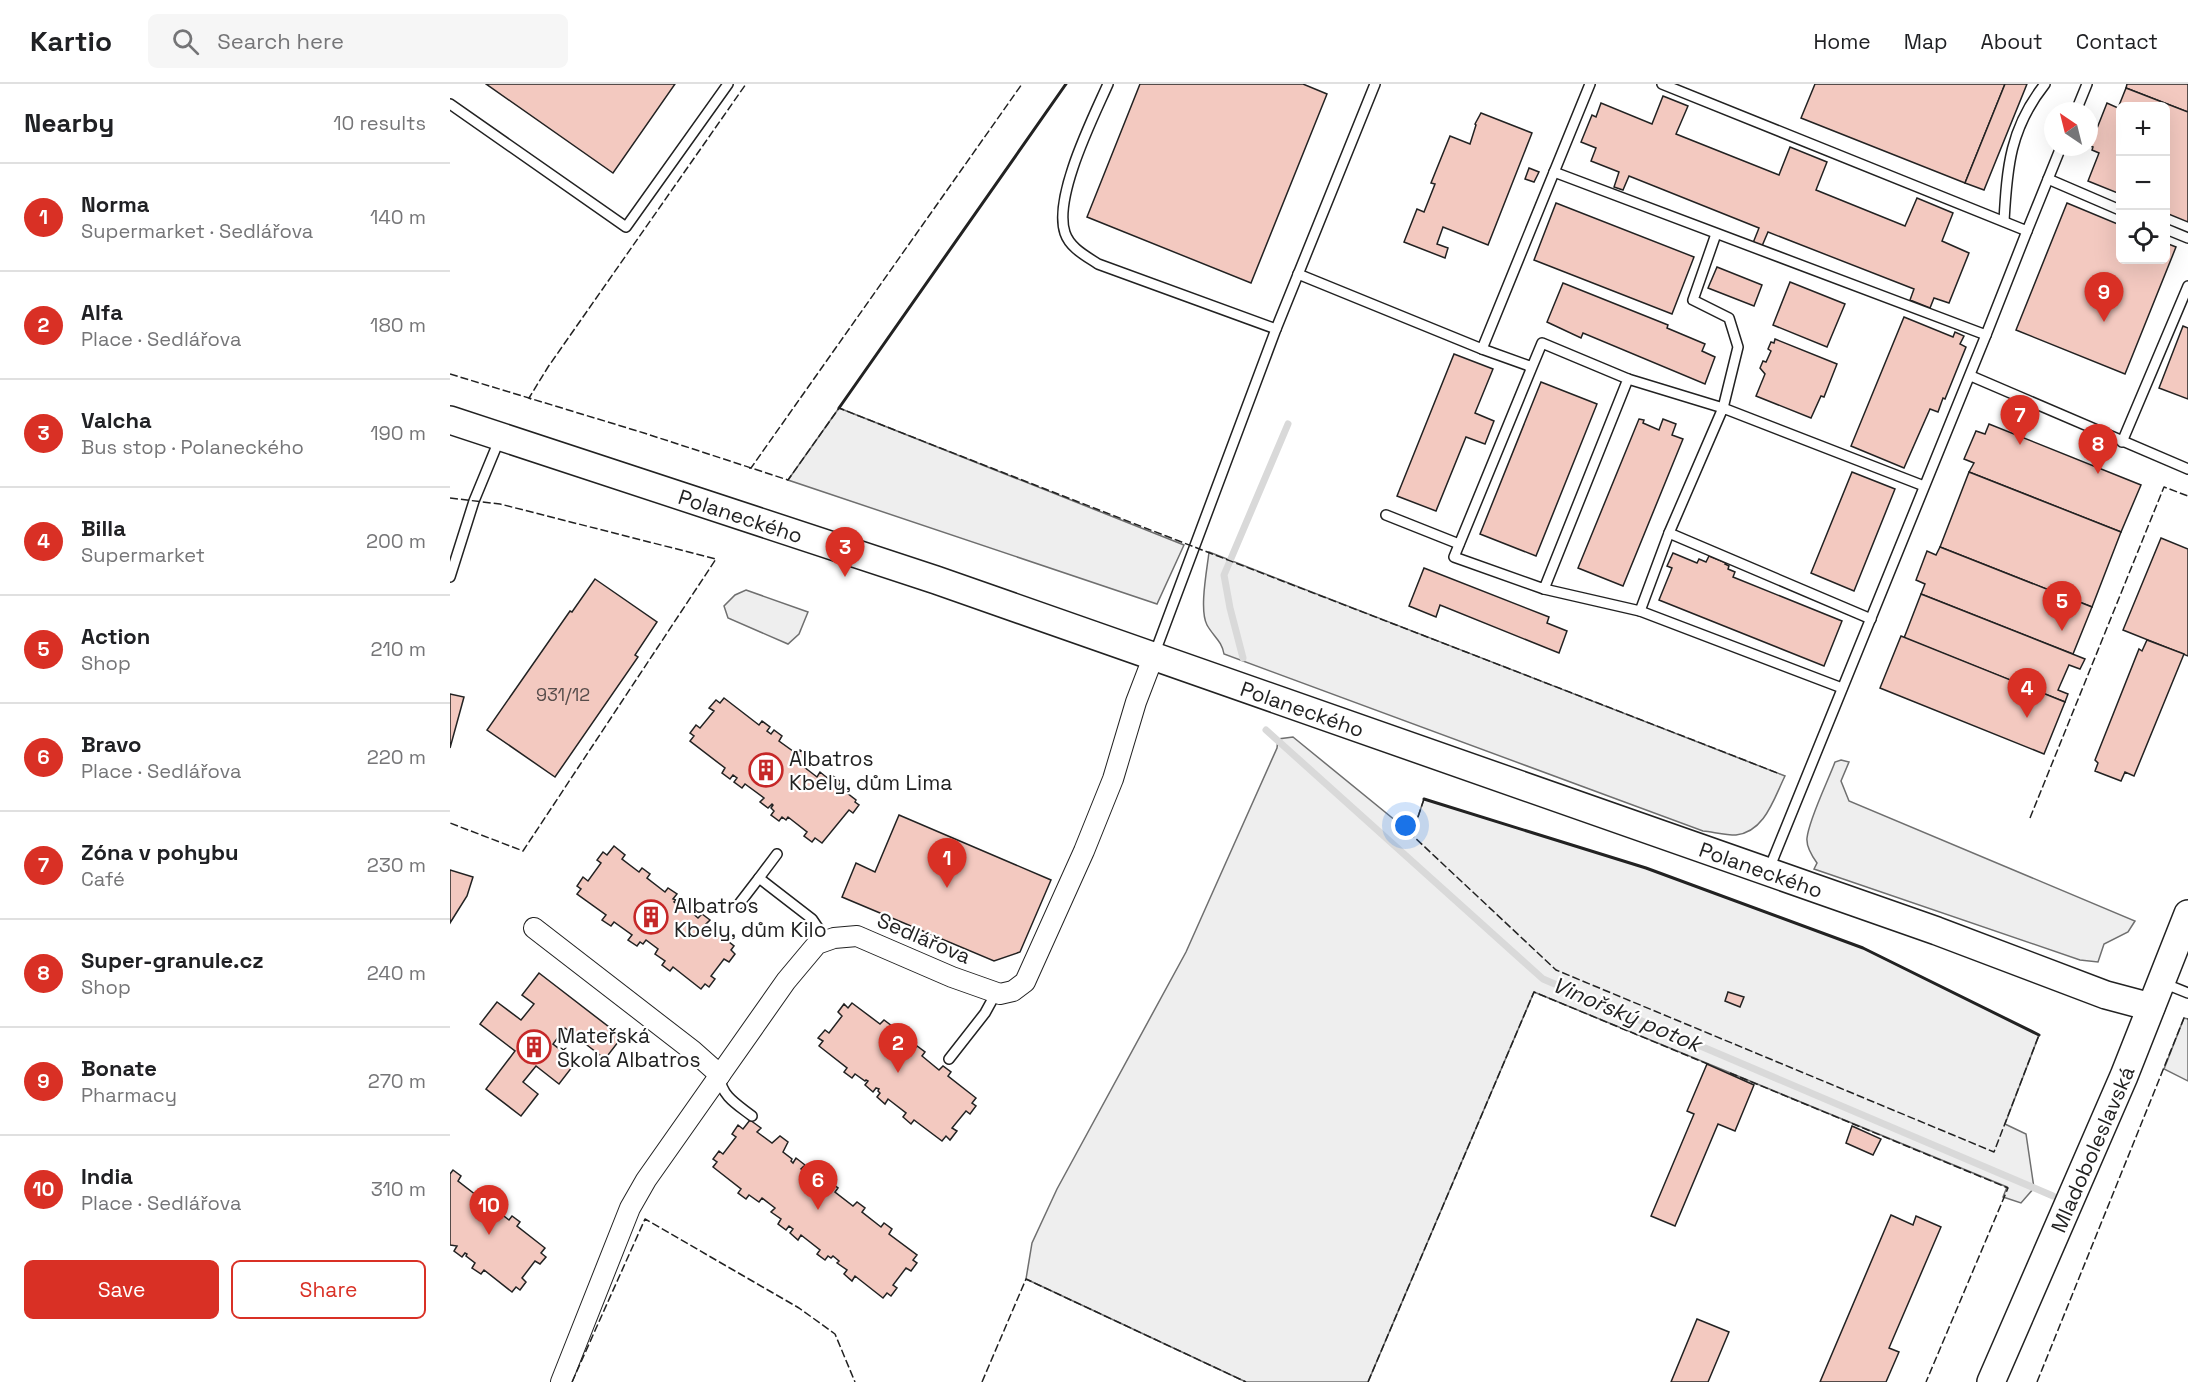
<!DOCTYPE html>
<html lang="en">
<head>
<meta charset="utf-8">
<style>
	body { margin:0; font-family:"Space Grotesk",sans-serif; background:#f6f6f6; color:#202124 }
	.controls { position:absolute; right:18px; top:18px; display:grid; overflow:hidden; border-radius:9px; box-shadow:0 6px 24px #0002 }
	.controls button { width:54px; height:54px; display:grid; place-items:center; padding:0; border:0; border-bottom:2px solid #e0e0e0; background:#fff; color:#202124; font:30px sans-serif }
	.compass { position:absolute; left:1594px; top:18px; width:54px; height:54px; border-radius:50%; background:#fff; box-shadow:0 6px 24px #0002; rotate:325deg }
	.you { position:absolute; left:956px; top:742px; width:21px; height:21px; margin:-15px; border:4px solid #fff; border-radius:50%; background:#1a73e8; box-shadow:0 0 0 9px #1a73e833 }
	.badge { display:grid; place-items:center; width:39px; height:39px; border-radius:50%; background:#d93025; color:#fff; font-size:20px; font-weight:700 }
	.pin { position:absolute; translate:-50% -50px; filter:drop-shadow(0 2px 3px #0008) }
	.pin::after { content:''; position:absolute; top:32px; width:21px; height:18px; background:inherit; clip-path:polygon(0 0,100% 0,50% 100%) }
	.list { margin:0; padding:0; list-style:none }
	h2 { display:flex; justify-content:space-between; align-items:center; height:78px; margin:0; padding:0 24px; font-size:26px }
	h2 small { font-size:20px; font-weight:400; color:#757577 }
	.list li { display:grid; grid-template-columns:39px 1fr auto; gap:18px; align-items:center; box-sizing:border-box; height:108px; padding:0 24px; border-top:2px solid #e0e0e0 }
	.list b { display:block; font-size:22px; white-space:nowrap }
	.list p { margin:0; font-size:20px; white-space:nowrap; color:#757577 }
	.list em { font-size:20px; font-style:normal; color:#757577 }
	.actions { display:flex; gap:12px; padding:18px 24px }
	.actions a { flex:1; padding:14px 0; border:2px solid #d93025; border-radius:9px; text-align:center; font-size:21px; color:#d93025 }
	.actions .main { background:#d93025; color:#fff }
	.icon { flex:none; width:33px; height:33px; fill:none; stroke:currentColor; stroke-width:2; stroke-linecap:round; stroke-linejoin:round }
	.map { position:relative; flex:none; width:1738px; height:1298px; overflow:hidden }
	header { display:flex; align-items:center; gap:36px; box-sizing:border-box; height:84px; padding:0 30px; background:#fff; border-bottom:2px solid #e0e0e0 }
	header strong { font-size:28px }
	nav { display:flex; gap:33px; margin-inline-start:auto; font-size:21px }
	.search { width:420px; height:54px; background:#f6f6f6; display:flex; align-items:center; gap:15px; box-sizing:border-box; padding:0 21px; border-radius:9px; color:#757577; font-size:22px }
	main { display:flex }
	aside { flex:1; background:#fff }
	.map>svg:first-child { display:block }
</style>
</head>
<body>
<header>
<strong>Kartio</strong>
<div class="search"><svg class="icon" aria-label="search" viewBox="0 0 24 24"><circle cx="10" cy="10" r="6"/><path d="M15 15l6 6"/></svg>Search here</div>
<nav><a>Home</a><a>Map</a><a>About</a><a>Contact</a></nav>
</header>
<main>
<aside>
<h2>Nearby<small>10 results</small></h2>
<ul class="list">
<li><span class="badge">1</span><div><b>Norma</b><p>Supermarket · Sedlářova</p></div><em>140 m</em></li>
<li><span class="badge">2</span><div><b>Alfa</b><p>Place · Sedlářova</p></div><em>180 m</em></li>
<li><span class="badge">3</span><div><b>Valcha</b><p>Bus stop · Polaneckého</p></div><em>190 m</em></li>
<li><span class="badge">4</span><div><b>Billa</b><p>Supermarket</p></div><em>200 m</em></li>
<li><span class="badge">5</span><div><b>Action</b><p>Shop</p></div><em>210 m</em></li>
<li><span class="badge">6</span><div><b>Bravo</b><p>Place · Sedlářova</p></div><em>220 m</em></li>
<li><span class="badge">7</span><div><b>Zóna v pohybu</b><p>Café</p></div><em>230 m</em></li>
<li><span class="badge">8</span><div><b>Super-granule.cz</b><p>Shop</p></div><em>240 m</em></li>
<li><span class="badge">9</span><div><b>Bonate</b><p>Pharmacy</p></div><em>270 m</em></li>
<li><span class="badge">10</span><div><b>India</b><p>Place · Sedlářova</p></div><em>310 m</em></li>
</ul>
<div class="actions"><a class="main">Save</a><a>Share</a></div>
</aside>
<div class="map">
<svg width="1738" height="1298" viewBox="0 0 1738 1298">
	<rect width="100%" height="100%" fill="#fff"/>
	<g fill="#eee" stroke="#6f6f6f" stroke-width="1.5">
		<polygon points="389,324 734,461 707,520 338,396"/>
		<path d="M759,468L1335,692C1324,714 1315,748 1286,751C1275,751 1263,748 1253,747L774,570C772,557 763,552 757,541C749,526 757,486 759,468Z"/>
		<polygon points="296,506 358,528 349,550 338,560 278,534 274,522 285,511"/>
		<polygon points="843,653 962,750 974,715 1196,784 1413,864 1589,951 1555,1040 1576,1050 1584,1104 1571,1119 1553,1113 1557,1103 1084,908 918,1298 796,1298 576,1195 582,1159 607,1105 736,868 827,664 828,655"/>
		<path d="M1391,676L1399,678L1391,697L1399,717L1685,837L1678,848L1654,860L1648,878L1630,876L1364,785L1367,779C1362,772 1356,763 1357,754C1359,735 1378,697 1385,678Z"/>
		<polygon points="1734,934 1738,935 1738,997 1714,985"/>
	</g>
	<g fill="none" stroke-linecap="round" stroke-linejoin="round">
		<g stroke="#d9d9d9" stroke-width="7">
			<polyline points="793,574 780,524 774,491 838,340"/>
			<polyline points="816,646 1093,895 1603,1112"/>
		</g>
	</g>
	<g fill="#f3c9c0" stroke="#222" stroke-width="1.5">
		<polygon points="36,0 225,0 163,89"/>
		<polygon points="690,0 853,0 877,10 801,199 637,133"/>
		<polygon points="1365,0 1555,0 1515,99 1351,34"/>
		<polygon points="1555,0 1577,0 1534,106 1515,99"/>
		<polygon points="1677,0 1738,0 1738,28 1676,4"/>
		<polygon points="1676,4 1738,28 1738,138 1716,129 1716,22 1670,22 1670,110 1638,97 1649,69 1642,66 1643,63 1640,62 1657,19 1668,24"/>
		<polygon points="1213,12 1238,22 1226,50 1329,91 1340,63 1377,78 1366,106 1455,142 1467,114 1503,129 1492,157 1519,169 1499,219 1484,214 1480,224 1460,216 1464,205 1318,148 1312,162 1303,159 1309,144 1179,92 1173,106 1164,103 1169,88 1141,77 1146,64 1131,58 1142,31 1146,33 1151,19 1202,40"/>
		<polygon points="1031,29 1082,49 1038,161 993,143 987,160 998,164 995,174 954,158 967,125 974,128 985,100 981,99 1000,52 1020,60 1026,41 1025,40"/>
		<polygon points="1079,84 1089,88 1084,98 1075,95"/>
		<polygon points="1106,119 1244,173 1222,230 1084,176"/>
		<polygon points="1617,119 1670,141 1670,176 1716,176 1716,159 1726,163 1675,290 1566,246"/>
		<polygon points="1267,183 1312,201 1304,222 1258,204"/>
		<polygon points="1340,198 1395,220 1377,263 1323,241"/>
		<polygon points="1113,199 1218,241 1217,244 1255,260 1252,267 1265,273 1255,300 1133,249 1131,254 1097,238"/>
		<polygon points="1454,233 1503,253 1505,248 1514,252 1510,260 1516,263 1495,315 1493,314 1488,328 1480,325 1454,384 1401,362"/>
		<polygon points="1733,242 1738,244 1738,315 1709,304"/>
		<polygon points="1325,255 1387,280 1374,313 1371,312 1361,334 1306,312 1315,290 1310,284 1313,277 1316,278 1321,267 1318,265 1321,258 1324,259"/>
		<polygon points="1004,270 1043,285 1025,329 1044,337 1035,360 1016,353 986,427 947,412"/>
		<polygon points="1091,298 1147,320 1086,472 1030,450"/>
		<polygon points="1189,335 1194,336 1193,339 1209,346 1213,335 1226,340 1222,351 1233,355 1173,502 1128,484"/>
		<polygon points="1539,340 1691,401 1671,448 1519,388 1524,379 1514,375 1526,347 1535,350"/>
		<polygon points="1402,388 1445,405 1404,507 1361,489"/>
		<polygon points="1519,388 1671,448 1642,523 1490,463"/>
		<polygon points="1711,454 1738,465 1738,572 1673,546"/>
		<polygon points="1490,463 1642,523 1623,570 1471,510 1475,500 1466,496 1477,467 1486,471"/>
		<polygon points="1223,469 1247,479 1249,475 1256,478 1259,472 1276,479 1275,480 1279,482 1278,485 1285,488 1283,493 1392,537 1374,582 1209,516 1222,484 1217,482"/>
		<polygon points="974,484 1099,533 1097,539 1117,547 1109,569 990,521 986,533 959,522"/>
		<polygon points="145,495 207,538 185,571 188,573 105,693 37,646 120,527 122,528"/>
		<polygon points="1471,510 1635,575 1630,585 1619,581 1608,606 1618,610 1615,618 1454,554"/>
		<polygon points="1451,552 1615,618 1594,670 1430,604"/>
		<polygon points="1697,556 1734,570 1684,692 1675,688 1671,697 1645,687 1648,679 1645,676 1689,565 1692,567"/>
		<polygon points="0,610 14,613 0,664"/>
		<polygon points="274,614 309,641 312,637 320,643 317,647 321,650 324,646 332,652 329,657 347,670 350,666 358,672 355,677 358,679 354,683 367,693 370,688 380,696 383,692 391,698 388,702 406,716 405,718 409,721 403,729 399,726 372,759 365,754 362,758 354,752 357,748 338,733 336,736 332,733 329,737 321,731 324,727 321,724 323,721 322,720 318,724 310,718 314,714 295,700 292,704 284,698 287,694 283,691 280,695 272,689 275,684 240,657 244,652 240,649 246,641 250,644 264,627 259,624 266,616 270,619"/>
		<polygon points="449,731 601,796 570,868 544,877 392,813 406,779 425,788"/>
		<polygon points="164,762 175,771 172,775 189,788 192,784 200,790 197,794 215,808 218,804 227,810 223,815 226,816 224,818 227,820 230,816 238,822 235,826 239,826 248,834 252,830 260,836 256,840 284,862 281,866 285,870 279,878 274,875 261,892 265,895 259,903 255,900 251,905 223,883 220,887 212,881 215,877 205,870 208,865 196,856 193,860 190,858 187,862 178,856 182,851 164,838 161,842 152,836 156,831 127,810 131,805 127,802 133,793 138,797 151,779 147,776 153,768 157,771"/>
		<polygon points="0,786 23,793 17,812 0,839"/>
		<polygon points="89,889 172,953 155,975 115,944 103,960 126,978 109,1000 86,982 73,998 88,1010 71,1032 36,1005 65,967 30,940 47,918 71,936 84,920 72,911"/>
		<polygon points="1278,908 1294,913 1290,923 1275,917"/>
		<polygon points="402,919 430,940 434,936 442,942 438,946 448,954 445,958 458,968 461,964 463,966 467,962 475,968 472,972 489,986 493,982 501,988 498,992 526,1014 522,1019 526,1022 520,1030 516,1027 502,1044 507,1047 500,1056 496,1052 492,1057 464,1036 461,1040 453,1033 456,1029 438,1015 435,1020 427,1013 430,1009 428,1007 429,1005 426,1004 423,1008 415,1001 418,997 416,996 415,997 405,990 402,994 394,988 397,984 369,962 373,957 368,954 375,946 379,949 392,932 388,928 394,920 398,924"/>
		<polygon points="1257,980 1304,1001 1285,1047 1268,1040 1225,1142 1201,1132 1244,1030 1237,1027"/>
		<polygon points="300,1036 311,1044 307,1048 322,1059 330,1052 338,1058 333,1068 342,1075 341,1077 343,1079 346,1074 355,1081 351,1085 354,1087 355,1085 358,1087 361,1083 369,1089 366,1093 377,1102 380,1098 388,1104 385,1108 403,1122 407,1118 415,1124 412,1128 431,1143 434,1139 442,1145 439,1150 467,1171 463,1176 467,1179 461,1187 456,1184 443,1201 447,1204 441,1212 437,1209 433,1214 405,1192 402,1197 394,1190 397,1186 387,1179 389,1177 383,1172 381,1174 378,1172 375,1176 367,1170 370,1166 351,1151 348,1156 340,1149 343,1145 339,1142 336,1146 328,1140 331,1135 321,1128 325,1124 312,1114 309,1118 299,1111 296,1115 288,1109 291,1105 263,1083 267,1078 263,1075 269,1067 273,1070 286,1053 282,1050 288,1041 293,1045"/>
		<polygon points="1402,1042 1431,1055 1423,1071 1396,1059"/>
		<polygon points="3,1086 11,1092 8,1097 26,1111 30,1107 37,1113 34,1117 37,1119 33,1123 46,1133 50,1129 59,1136 62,1132 70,1138 67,1142 95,1164 91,1169 96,1173 90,1180 85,1177 72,1194 76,1198 70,1206 66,1203 62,1208 34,1186 31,1190 22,1184 25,1179 16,1172 17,1170 15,1169 12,1173 4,1167 7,1162 0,1161 0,1090"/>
		<polygon points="1441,1131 1463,1141 1466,1132 1491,1143 1439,1264 1449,1268 1436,1298 1370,1298"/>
		<polygon points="1247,1235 1279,1248 1258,1298 1221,1298"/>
	</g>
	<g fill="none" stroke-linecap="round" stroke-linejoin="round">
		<defs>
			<g id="lane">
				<path d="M658,0C643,34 603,113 615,149C620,164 636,172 648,180L826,245"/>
				<polyline points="1212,0 1577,147 1611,63"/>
				<polyline points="0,20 176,143 278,0"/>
				<polyline points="1626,27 1637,0"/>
				<polyline points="1104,88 1536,251 1577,147"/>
				<polyline points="1598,95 1670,126"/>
				<path d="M1554,137C1557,83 1560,44 1595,0"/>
				<polyline points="1716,145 1738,154"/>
				<polyline points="848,190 1032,265 1140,0"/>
				<polyline points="1032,265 1082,283 1004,473 1094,505 1178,295 1092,259 1082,283"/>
				<polyline points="1521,292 1738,385"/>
				<polyline points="1178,295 1273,324 1288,263 1279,234 1243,216 1266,150"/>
				<polyline points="1672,358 1738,202"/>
				<polyline points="936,431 1009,460"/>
				<polyline points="1219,449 1421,535"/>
				<polyline points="0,493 24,417 50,354"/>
				<polyline points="1094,505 1190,527 1392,604"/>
				<polyline points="1190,527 1219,449 1273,324 1474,402"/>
				<polyline points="704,571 826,245 925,0"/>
				<polyline points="1319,785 1536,251"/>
				<polyline points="309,794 327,770"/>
				<polyline points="289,820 309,794 362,835 377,857"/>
				<polyline points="1713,899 1738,909"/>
				<polyline points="499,975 535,929 546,909"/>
				<path d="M270,993C271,1012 288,1021 302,1032"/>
			</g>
			<g id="street">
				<polyline points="84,844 243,967 270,991"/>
				<polyline points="111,1298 180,1124 196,1096 336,897 367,860 384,854 407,852 502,893 550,910 563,907 575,898 634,767 663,695 686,618 704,571"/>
			</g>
			<g id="secondary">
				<path id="s1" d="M0,336L486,496L1487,847L1656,911L1701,923"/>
				<path id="s2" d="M1541,1298L1674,992L1738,830"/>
			</g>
		</defs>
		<use href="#lane" stroke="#222" stroke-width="12"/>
		<use href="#street" stroke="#222" stroke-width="22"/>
		<use href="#secondary" stroke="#222" stroke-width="30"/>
		<use href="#lane" stroke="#fff" stroke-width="9"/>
		<use href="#street" stroke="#fff" stroke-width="20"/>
		<use href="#secondary" stroke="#fff" stroke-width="27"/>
		<g stroke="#222" stroke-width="1.5" stroke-dasharray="8 3" stroke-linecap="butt">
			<path d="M0,290L194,349L338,396L389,324C702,448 1016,567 1330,690"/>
			<polyline points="81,315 79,314 98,283 296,0"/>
			<polyline points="299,384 301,384 572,0"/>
			<polyline points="0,414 50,420 266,475 73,767 0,739"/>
			<polyline points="974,715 962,751 1106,886 1544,1068 1589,951"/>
			<polyline points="1580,734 1714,403 1738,412"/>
			<polyline points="1280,989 1558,1104 1476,1298"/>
			<polyline points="122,1298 195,1135 349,1224 385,1250 405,1298"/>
			<polyline points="532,1298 576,1195 796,1298"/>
			<polyline points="918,1298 1084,908 1260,981"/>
			<polyline points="1587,1298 1734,934 1738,935"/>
		</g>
		<g stroke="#222" stroke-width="3">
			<polyline points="389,324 616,0"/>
			<polyline points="974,715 1196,784 1413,864 1589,951"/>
		</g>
	</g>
	<defs>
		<symbol id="building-ring" viewBox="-11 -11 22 22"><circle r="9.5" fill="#fff" stroke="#c62828" stroke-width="1.5"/><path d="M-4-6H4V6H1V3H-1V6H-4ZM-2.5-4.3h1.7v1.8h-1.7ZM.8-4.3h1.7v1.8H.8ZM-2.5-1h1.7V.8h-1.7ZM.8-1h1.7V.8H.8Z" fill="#c62828"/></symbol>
	</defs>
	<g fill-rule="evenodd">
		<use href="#building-ring" x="297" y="667" width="38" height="38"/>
		<use href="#building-ring" x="182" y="814" width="38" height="38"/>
		<use href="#building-ring" x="65" y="944" width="38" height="38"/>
	</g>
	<g text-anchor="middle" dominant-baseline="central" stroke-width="4.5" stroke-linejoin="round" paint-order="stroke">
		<g font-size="18" fill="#564c4a">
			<text x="113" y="610">931/12</text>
		</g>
		<g font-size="21" fill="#222" stroke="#fff">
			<text stroke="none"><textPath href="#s1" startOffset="306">Polaneckého</textPath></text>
			<text stroke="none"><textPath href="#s1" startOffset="900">Polaneckého</textPath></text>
			<text stroke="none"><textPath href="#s1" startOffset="1386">Polaneckého</textPath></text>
			<text transform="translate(474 854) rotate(23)">Sedlářova</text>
			<text stroke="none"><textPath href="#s2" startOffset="254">Mladoboleslavská</textPath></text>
		</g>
		<g font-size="21" fill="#222" stroke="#fff" text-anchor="start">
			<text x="339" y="674">Albatros<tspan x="339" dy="24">Kbely, dům Lima</tspan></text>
			<text x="224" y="821">Albatros<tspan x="224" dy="24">Kbely, dům Kilo</tspan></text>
			<text x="107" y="951">Mateřská<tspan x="107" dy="24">Škola Albatros</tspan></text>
		</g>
		<g font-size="22" font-style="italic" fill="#222" stroke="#fff">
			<text transform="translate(1177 930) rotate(23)">Vinořský potok</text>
		</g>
	</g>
</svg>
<div class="controls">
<button>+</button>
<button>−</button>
<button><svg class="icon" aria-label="locate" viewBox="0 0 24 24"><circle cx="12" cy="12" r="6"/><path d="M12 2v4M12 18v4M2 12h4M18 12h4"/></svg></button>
</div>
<svg class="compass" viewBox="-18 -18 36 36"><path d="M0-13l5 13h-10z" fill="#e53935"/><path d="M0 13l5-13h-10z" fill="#757577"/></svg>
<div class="you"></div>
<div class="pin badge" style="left:497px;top:804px">1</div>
<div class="pin badge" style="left:448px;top:989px">2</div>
<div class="pin badge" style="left:395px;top:493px">3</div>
<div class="pin badge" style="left:1577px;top:634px">4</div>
<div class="pin badge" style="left:1612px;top:547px">5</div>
<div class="pin badge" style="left:368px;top:1126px">6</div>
<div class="pin badge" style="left:1570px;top:361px">7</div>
<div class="pin badge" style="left:1648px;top:390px">8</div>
<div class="pin badge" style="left:1654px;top:238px">9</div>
<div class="pin badge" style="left:39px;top:1151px">10</div>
</div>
</main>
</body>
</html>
